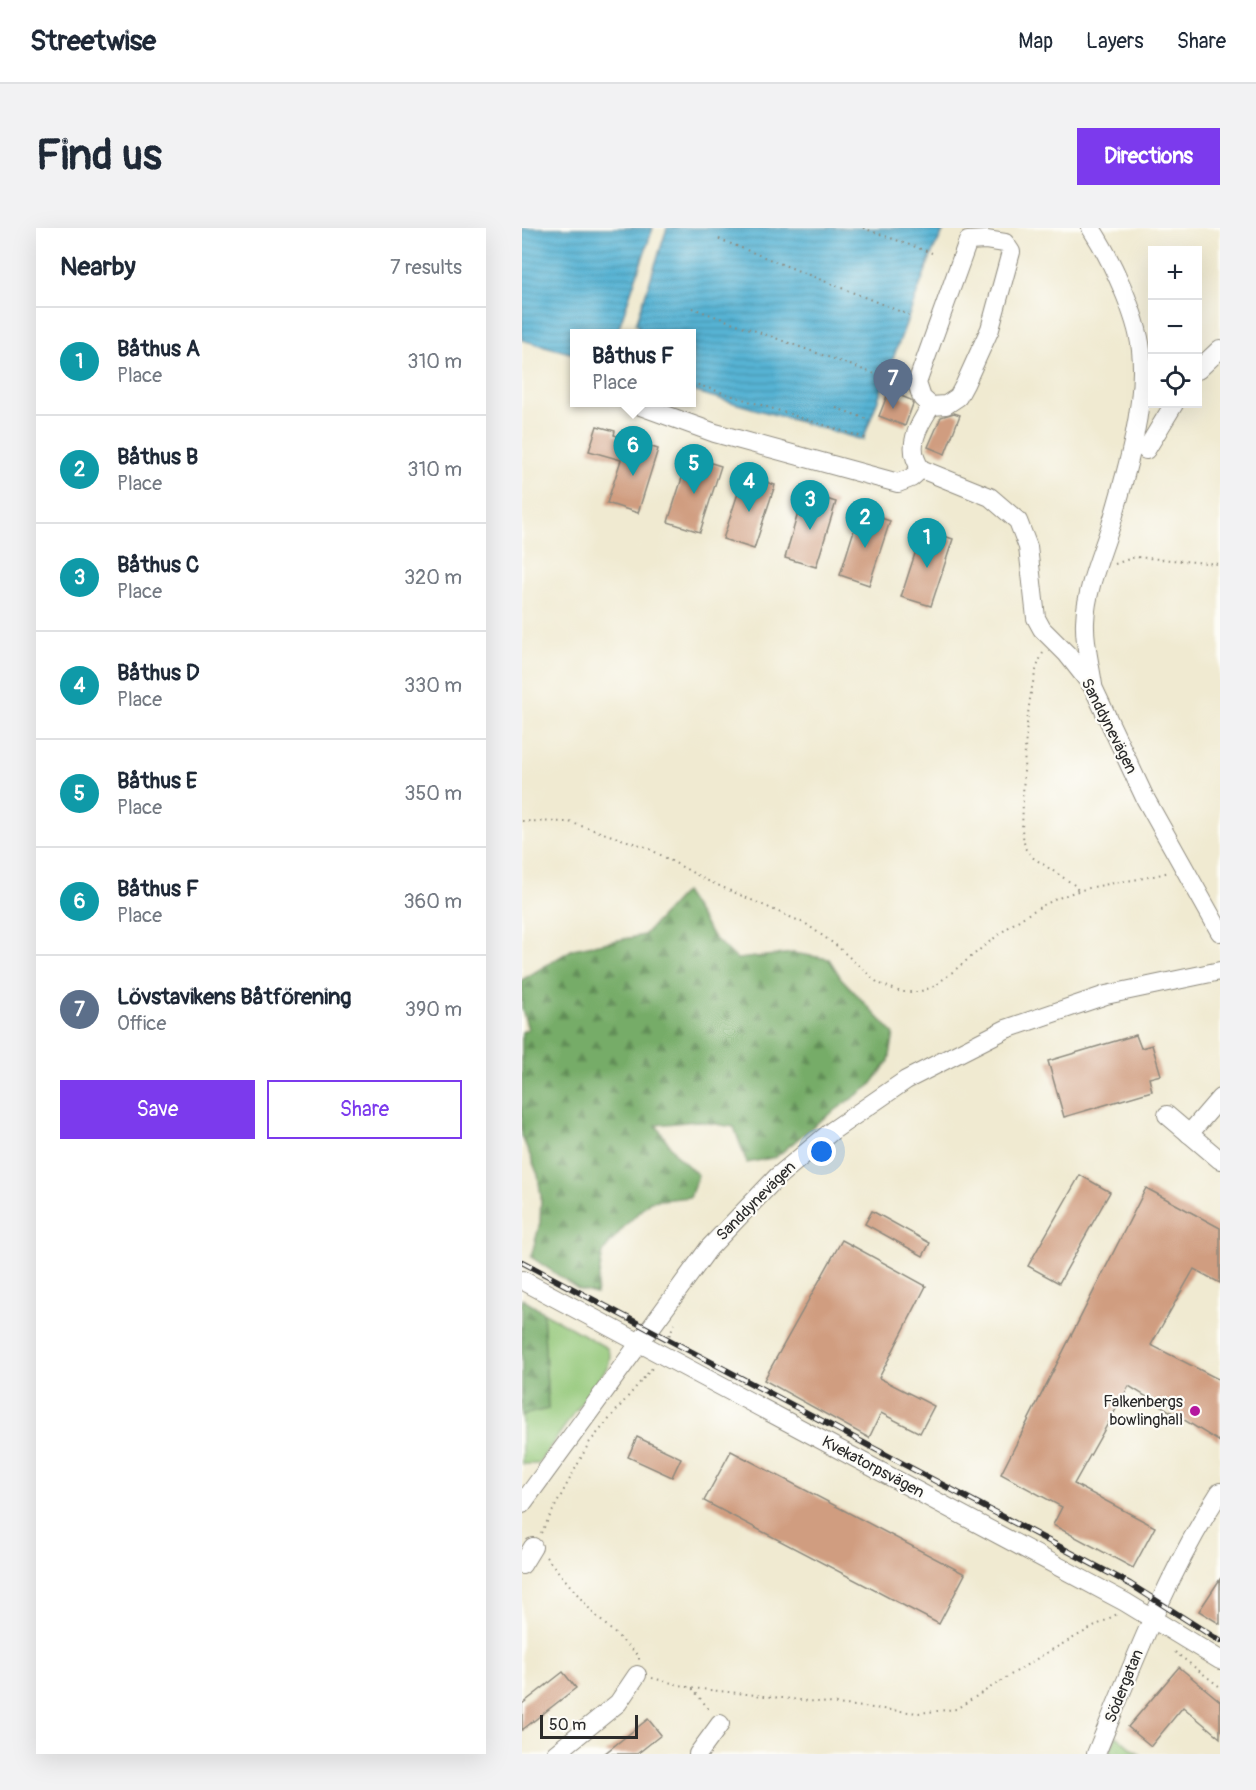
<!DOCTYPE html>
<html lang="en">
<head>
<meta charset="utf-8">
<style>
	body { margin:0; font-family:Pangolin,sans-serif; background:#f2f2f3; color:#1f2937 }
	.controls { position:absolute; right:18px; top:18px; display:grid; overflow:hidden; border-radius:0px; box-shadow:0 6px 24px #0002 }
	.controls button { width:54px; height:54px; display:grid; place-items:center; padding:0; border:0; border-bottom:2px solid #e0e1e3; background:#fff; color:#1f2937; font:30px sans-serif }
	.scale { position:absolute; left:18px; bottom:15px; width:98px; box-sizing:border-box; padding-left:6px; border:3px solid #2b2b2b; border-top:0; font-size:16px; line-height:21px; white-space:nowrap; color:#2b2b2b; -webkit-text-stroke:4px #fdfcf7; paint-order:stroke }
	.you { position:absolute; left:300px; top:924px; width:21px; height:21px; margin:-15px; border:4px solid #fff; border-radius:50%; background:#1a73e8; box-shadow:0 0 0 9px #1a73e833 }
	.badge { display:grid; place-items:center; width:39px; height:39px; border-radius:50%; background:#7c3aed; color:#fff; font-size:20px; font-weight:700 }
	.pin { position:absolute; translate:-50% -50px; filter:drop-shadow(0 2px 3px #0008) }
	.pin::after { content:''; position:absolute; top:32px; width:21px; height:18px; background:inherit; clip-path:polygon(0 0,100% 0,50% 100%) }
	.popup { position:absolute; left:48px; top:101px; width:126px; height:78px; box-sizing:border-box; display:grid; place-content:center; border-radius:0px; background:#fff; filter:drop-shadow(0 2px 4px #0005); font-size:20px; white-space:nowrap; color:#747a83 }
	.popup b { font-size:22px; color:#1f2937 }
	.popup::after { content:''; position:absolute; left:50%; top:100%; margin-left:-12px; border:12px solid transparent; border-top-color:#fff }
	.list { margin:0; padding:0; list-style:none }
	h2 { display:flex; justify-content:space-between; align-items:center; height:78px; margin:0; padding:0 24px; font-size:26px }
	h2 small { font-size:20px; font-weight:400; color:#747a83 }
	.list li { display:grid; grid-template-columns:39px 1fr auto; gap:18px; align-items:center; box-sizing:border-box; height:108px; padding:0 24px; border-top:2px solid #e0e1e3 }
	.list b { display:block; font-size:22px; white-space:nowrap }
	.list p { margin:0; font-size:20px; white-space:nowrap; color:#747a83 }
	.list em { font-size:20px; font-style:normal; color:#747a83 }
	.actions { display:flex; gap:12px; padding:18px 24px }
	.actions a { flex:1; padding:14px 0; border:2px solid #7c3aed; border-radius:0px; text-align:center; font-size:21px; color:#7c3aed }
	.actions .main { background:#7c3aed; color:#fff }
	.icon { flex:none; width:33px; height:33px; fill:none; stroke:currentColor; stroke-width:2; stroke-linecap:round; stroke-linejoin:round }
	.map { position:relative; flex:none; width:698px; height:1526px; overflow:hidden; border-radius:0px }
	header { display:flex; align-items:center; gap:36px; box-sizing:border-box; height:84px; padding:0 30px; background:#fff; border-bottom:2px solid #e0e1e3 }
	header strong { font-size:28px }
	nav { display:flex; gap:33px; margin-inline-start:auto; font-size:21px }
	.intro { display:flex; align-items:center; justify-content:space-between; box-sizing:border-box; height:144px; padding:0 36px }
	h1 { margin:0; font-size:42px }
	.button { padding:15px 27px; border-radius:0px; background:#7c3aed; color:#fff; font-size:21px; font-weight:700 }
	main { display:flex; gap:36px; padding:0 36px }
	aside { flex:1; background:#fff; border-radius:0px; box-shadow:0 6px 24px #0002 }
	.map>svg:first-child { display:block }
</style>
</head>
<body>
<header>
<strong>Streetwise</strong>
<nav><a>Map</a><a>Layers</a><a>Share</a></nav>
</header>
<div class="intro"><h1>Find us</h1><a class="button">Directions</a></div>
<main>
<aside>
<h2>Nearby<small>7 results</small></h2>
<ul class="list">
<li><span class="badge" style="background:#0f9aa8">1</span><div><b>Båthus A</b><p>Place</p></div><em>310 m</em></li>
<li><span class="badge" style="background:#0f9aa8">2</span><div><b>Båthus B</b><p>Place</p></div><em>310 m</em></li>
<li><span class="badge" style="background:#0f9aa8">3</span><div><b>Båthus C</b><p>Place</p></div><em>320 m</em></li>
<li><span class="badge" style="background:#0f9aa8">4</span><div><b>Båthus D</b><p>Place</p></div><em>330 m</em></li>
<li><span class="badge" style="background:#0f9aa8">5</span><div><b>Båthus E</b><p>Place</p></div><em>350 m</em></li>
<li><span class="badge" style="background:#0f9aa8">6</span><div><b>Båthus F</b><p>Place</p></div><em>360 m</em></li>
<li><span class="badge" style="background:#5c6f8a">7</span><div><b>Lövstavikens Båtförening</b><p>Office</p></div><em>390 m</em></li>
</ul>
<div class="actions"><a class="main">Save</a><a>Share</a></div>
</aside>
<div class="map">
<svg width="698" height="1526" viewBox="0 0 698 1526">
	<defs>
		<pattern id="forest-firs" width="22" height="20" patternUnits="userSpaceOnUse" patternTransform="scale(1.5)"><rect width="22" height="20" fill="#76ac68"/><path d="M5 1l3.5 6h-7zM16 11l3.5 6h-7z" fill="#618c56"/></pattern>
		<pattern id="park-dots" width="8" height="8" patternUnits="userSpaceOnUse" patternTransform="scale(1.5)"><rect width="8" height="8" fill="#93c778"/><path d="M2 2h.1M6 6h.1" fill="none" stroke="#78a263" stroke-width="1.8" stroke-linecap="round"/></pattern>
		<pattern id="water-rules" width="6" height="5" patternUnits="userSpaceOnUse" patternTransform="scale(1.5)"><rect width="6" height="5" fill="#56b3d4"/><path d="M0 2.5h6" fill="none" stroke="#4792ac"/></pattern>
	</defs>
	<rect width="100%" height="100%" fill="#fdfcf7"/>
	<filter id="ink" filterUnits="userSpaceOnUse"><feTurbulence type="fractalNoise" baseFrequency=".0167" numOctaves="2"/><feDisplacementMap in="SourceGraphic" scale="12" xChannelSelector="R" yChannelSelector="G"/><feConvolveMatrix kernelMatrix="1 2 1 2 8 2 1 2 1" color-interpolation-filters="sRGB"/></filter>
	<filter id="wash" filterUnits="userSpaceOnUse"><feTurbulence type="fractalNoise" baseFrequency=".008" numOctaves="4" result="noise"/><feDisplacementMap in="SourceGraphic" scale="24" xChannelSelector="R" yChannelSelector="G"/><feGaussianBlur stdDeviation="1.35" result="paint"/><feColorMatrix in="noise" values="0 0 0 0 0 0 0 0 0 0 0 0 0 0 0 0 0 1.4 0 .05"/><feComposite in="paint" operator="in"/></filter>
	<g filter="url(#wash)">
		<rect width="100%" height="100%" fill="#f0ead1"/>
		<polygon fill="#93c778" stroke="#5f7952" stroke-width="1.5" points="21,1084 85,1120 88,1128 86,1138 16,1236 0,1236 0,1187 26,1181"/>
		<g fill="url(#forest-firs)" stroke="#506c4a" stroke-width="1.5">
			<polygon points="162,664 192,710 215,731 271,725 307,731 319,750 372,806 367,833 348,858 295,895 254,929 225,935 212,899 174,893 134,897 155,928 176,947 168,969 128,973 100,1001 81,1024 74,1066 58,1062 9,1029 18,995 19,969 16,947 0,908 0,804 6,801 0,781 0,752 51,721 122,707"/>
			<polygon points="0,1071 21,1084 26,1181 0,1187"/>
		</g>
		<polygon fill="url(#park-dots)" stroke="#5f7952" stroke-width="1.5" points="594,1508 618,1526 587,1526"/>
		<g fill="url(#water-rules)" stroke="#406f80" stroke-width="1.5">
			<polygon points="0,0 131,0 95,105 52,106 52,126 0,112"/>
			<polygon points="145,0 423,0 410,25 341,212 170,163 170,106 115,105 117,98 114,96"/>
		</g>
		<g id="blocks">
			<g fill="#d09d80">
				<polygon points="367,163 389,172 391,176 383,198 357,188"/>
				<polygon points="432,185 438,187 423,226 406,219 419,189"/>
				<polygon points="75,198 93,203 92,207 136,221 116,285 85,275 99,232 67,223"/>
				<polygon points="167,228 199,238 178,304 146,294"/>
				<polygon points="222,247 253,257 232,321 201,311"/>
				<polygon points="282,264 314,274 294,339 263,330"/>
				<polygon points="338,283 368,293 347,357 318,347"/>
				<polygon points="401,301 431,311 409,378 379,369"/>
				<polygon points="614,807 619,820 630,817 639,847 627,850 630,863 542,889 526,833"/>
				<polygon points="558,947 588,964 537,1055 506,1038"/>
				<polygon points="624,960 698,1000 698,1055 672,1041 629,1117 698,1152 698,1214 607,1158 552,1256 633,1299 611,1340 531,1297 540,1279 479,1246"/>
				<polygon points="350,983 408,1015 401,1028 343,996"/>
				<polygon points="320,1012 404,1058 357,1150 412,1178 398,1205 359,1185 347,1210 242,1152"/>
				<polygon points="115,1209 159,1230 150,1249 106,1229"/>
				<polygon points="209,1223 443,1346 417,1396 182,1273"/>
				<polygon points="698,1351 698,1396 677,1383"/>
				<polygon points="657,1439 698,1473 698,1510 661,1479 629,1518 606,1499"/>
				<polygon points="41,1444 54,1460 0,1502 0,1476"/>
				<polygon points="126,1491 139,1507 115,1526 82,1526"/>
			</g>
		</g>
	</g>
	<g filter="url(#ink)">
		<use href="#blocks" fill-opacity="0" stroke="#8e8a7e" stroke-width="1.5"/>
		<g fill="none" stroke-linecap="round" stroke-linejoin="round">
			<defs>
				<g id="minor">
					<path d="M569,0C589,31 615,86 619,122C625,175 604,246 589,297C579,328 564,361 563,394C562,415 568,436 571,457"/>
					<polygon points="464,12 483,15 489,24 468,101 443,156 436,169 424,177 409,178 400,170 395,155 446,13"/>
					<polyline points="676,142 698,121"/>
					<polyline points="116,177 193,205 376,255 389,250 399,241"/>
					<path d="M409,178C396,198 383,219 399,241L468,269L496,293L506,319L514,390L520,401L545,426L571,459L623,570L698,704"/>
					<polyline points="624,222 652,176"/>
					<polyline points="645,887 698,932"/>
					<polyline points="667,906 698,870"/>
					<polyline points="0,1052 603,1374 698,1432"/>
					<polyline points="0,1276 187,1020 255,949 310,903 384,852 484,801 584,767 698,743"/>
					<polyline points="0,1337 11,1319"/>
					<polyline points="33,1526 96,1475 115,1447"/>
					<polyline points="176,1526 198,1496"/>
					<path d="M574,1526C611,1436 645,1346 698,1264"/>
				</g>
			</defs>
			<use href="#minor" stroke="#8e8a7e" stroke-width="20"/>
			<g stroke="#8e8a7e" stroke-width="2" stroke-dasharray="1.5 4.5" stroke-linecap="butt">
				<polyline points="341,0 410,25"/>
				<polyline points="197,11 387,87"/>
				<polyline points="170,80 364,150"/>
				<polyline points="170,155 343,210"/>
				<polyline points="314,180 348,192"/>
				<polyline points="593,336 613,329 698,336"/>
				<path d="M521,425C501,461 502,559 500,602L503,620L510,629L554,658L556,663"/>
				<path d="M0,593L47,594L124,619L184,652L284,696L315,718L356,755L379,764H396L411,759C457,725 499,680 556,663C586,654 617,653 647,644"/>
				<polyline points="145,1113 152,1096"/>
				<polyline points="19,1305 67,1215 131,1139"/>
				<polyline points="24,1329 71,1385 117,1428 117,1433"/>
				<polyline points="653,1424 698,1459"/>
				<polyline points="130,1450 170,1460 189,1484"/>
				<polyline points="170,1460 396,1485 434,1481 524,1425 595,1386"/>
			</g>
			<use href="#minor" stroke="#fff" stroke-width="18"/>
			<defs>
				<polyline id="rail" points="0,1034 608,1356 698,1413"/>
			</defs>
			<use href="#rail" stroke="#2b2b2b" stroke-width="6"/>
			<use href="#rail" stroke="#fdfcf7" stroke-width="4" stroke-dasharray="11" stroke-linecap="butt"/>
		</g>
	</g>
	<circle fill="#b5179e" stroke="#fdfcf7" stroke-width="2" cx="673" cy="1183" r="6"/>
	<g text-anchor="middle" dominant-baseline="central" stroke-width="4.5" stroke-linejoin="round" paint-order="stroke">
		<g font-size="16" fill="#2b2b2b" stroke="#fdfcf7">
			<text transform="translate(587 498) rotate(63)">Sanddynevägen</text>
			<text transform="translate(234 973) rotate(-45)">Sanddynevägen</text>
			<text transform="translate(351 1239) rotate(28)">Kvekatorpsvägen</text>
			<text transform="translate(602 1458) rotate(-68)">Södergatan</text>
		</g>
		<g font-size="16" fill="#2b2b2b" stroke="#fdfcf7" text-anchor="end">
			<text x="661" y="1174">Falkenbergs<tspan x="661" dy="18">bowlinghall</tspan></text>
		</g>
	</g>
</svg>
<div class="controls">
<button>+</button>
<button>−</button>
<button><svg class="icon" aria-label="locate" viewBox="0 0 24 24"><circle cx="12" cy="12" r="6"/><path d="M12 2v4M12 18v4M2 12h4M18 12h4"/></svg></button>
</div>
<div class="scale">50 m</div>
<div class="you"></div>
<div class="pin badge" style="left:405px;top:340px;background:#0f9aa8">1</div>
<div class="pin badge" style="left:343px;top:320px;background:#0f9aa8">2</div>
<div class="pin badge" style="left:288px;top:302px;background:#0f9aa8">3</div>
<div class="pin badge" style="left:227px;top:284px;background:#0f9aa8">4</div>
<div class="pin badge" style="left:172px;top:266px;background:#0f9aa8">5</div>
<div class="pin badge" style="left:111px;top:248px;background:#0f9aa8">6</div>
<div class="popup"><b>Båthus F</b>Place</div>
<div class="pin badge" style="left:371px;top:181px;background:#5c6f8a">7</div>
</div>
</main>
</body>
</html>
